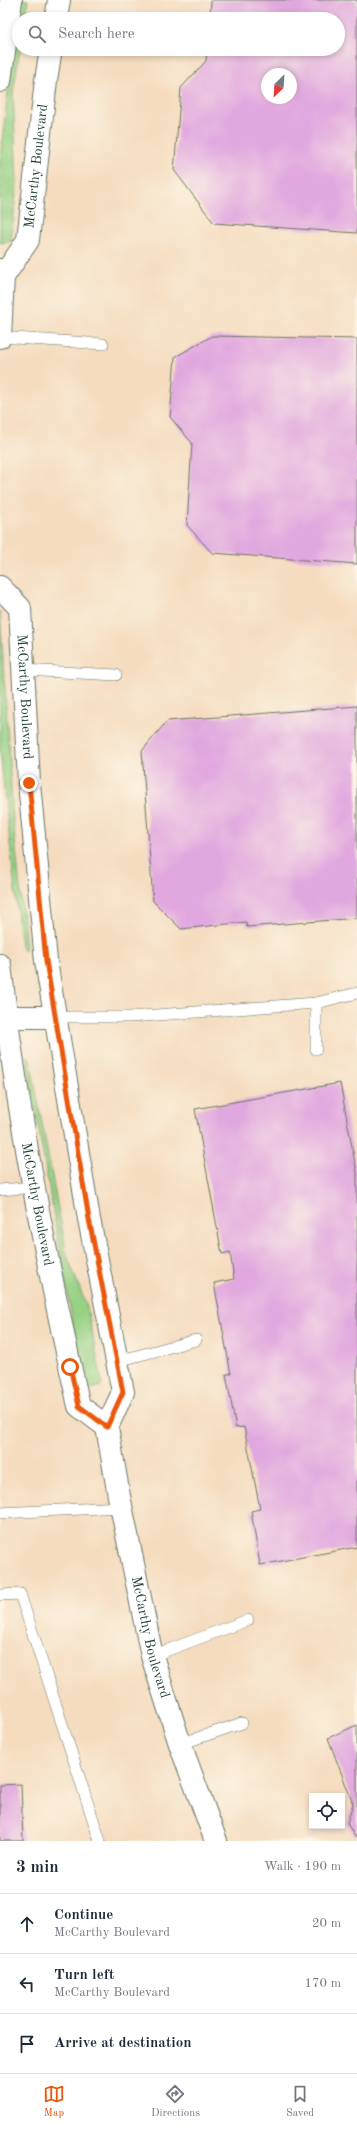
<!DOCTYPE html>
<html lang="en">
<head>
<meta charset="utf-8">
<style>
	body { margin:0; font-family:"Old Standard TT",serif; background:#f6f6f7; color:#1f2937 }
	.controls { position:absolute; right:12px; bottom:12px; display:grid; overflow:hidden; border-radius:0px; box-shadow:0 2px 6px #0003 }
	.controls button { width:36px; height:36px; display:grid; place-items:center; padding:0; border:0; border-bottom:1px solid #e0e1e3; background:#fff; color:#1f2937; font:20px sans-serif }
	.compass { position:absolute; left:261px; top:68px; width:36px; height:36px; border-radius:50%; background:#fff; box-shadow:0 2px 6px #0003; rotate:205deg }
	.stop { position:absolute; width:12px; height:12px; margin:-9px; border:3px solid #ea580c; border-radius:50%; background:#fff }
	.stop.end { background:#ea580c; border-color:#fff; box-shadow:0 1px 4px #0008 }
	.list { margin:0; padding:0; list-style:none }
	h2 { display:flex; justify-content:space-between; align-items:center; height:52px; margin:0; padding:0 16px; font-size:17px }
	h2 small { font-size:13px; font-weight:400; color:#747a83 }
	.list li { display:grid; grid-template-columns:26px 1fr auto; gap:12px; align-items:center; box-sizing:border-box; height:60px; padding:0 16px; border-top:1px solid #e0e1e3 }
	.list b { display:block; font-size:15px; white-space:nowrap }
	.list p { margin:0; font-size:13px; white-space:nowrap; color:#747a83 }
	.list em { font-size:13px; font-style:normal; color:#747a83 }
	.icon { flex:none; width:22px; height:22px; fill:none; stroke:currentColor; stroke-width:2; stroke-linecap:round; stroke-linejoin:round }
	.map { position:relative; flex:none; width:357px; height:1841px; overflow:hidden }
	.search { position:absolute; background:#fff; box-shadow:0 2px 6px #0003; left:12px; right:12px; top:12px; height:44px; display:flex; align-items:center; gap:10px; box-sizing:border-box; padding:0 14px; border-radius:22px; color:#747a83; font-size:15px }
	.sheet { height:232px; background:#fff }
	nav { display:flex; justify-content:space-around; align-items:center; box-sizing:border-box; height:56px; border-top:1px solid #e0e1e3; background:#fff; font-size:11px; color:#747a83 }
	nav a { display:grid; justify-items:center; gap:2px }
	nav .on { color:#ea580c }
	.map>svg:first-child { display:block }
</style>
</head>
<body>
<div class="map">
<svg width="357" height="1841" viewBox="0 0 357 1841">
	<rect width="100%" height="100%" fill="#fcf5e5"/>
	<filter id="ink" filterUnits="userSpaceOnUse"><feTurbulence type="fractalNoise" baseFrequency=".025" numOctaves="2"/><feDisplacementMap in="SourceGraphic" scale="8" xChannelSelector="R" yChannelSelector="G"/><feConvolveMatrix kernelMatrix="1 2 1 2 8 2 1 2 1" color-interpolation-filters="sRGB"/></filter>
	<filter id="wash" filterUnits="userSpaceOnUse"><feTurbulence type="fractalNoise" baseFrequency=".012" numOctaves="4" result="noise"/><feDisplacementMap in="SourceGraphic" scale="16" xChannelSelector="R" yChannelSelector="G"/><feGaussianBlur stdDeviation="0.9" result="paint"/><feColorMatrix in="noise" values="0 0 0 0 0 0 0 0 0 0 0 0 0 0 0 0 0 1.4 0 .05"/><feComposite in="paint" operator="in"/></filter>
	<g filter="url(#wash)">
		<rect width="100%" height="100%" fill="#f5dcbf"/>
		<g fill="#97d185" stroke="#5b875c">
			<polygon points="21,0 28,0 25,19 19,19 20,49 13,92 17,183 11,241 0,243 0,158 11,69"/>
			<polygon points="0,611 13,821 26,947 24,951 21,946 0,751"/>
			<polygon points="28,1056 30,1059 67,1256 87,1307 102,1383 101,1386 88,1390 84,1387 26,1057"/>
		</g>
		<g id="blocks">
			<g fill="#e1a8df" fill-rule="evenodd">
				<path d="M211,0H357V233L214,223L174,170L181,88L206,61L207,49H338V19H210ZM267,74H291V98H267Z"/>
				<polygon points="212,336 357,339 357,564 212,553 187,525 192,443 170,417 175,357"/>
				<polygon points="357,706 357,918 247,927 246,922 181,929 153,901 142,751 167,721"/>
				<polygon points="340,1083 357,1173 357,1547 260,1565 251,1511 260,1509 244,1427 236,1428 226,1374 231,1374 214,1283 234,1279 230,1252 222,1254 195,1109"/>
				<polygon points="357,1725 357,1836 355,1837 347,1823 353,1804 328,1738"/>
				<polygon points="21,1784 23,1841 0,1841 0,1785"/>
			</g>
		</g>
	</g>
	<g filter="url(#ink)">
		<use href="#blocks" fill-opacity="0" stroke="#6a7565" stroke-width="1"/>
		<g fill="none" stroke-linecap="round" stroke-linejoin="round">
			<defs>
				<g id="service">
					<polyline points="0,337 103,344"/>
					<polyline points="23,670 116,675"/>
					<polyline points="316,1003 316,1049"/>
					<polyline points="56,1017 130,1017 316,1003 357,993"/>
					<polyline points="0,1190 35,1187"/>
					<polyline points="118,1361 196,1340"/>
					<polyline points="0,1513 122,1507"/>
					<polyline points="0,1595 20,1594 100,1841"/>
					<polyline points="152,1656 248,1620"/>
					<polyline points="180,1744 242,1723"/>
				</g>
				<polyline id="tertiary" points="0,1017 56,1017"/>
				<g id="secondary">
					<polyline points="56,19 59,0"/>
					<polyline points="0,81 11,0"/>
					<polyline points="0,270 3,277 0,337"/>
					<path id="s1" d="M3,277L28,240L46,80L51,49"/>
					<path id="s2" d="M0,587L20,608L29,783L46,961L89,1219L123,1392L107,1427L119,1496L152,1656L180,1744L216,1841"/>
					<path id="s3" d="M0,965C17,1113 46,1261 79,1406L107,1427"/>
				</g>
			</defs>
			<use href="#service" stroke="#6a7565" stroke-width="12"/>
			<use href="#tertiary" stroke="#6a7565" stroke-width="24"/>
			<use href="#secondary" stroke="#6a7565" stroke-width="24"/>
			<use href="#service" stroke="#fff" stroke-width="11"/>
			<use href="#tertiary" stroke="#fff" stroke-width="22"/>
			<use href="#secondary" stroke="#fff" stroke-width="22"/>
		</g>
	</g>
	<g fill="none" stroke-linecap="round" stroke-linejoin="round" filter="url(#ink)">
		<polyline stroke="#ea580c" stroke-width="5" points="29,783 46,961 89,1219 123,1392 107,1427 79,1406 70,1367"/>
	</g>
	<g text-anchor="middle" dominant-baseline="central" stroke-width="3" stroke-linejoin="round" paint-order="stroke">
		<g font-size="14" fill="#1f3d34" stroke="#fcf5e5">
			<text stroke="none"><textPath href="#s1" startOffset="119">McCarthy Boulevard</textPath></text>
			<text stroke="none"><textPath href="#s2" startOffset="118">McCarthy Boulevard</textPath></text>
			<text stroke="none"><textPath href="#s3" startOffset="242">McCarthy Boulevard</textPath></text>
			<text stroke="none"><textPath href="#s2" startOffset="1074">McCarthy Boulevard</textPath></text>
		</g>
	</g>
</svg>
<div class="controls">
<button><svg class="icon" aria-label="locate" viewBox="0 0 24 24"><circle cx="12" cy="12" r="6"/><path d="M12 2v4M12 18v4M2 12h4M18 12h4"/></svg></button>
</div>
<svg class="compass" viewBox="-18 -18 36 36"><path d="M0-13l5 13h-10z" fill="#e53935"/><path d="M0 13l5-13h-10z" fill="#747a83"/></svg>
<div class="stop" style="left:70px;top:1367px"></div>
<div class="stop end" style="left:29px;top:783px"></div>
<div class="search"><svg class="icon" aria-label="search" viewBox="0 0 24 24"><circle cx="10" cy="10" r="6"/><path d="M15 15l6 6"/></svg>Search here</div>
</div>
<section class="sheet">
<h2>3 min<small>Walk · 190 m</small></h2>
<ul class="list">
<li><svg class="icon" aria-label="ahead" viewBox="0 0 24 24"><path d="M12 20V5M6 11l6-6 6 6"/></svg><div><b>Continue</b><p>McCarthy Boulevard</p></div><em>20 m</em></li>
<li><svg class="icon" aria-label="left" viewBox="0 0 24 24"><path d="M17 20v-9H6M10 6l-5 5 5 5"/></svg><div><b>Turn left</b><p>McCarthy Boulevard</p></div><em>170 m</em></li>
<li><svg class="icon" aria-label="arrive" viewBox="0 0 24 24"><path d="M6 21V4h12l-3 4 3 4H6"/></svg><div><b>Arrive at destination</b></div></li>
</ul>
</section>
<nav>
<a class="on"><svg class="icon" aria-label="map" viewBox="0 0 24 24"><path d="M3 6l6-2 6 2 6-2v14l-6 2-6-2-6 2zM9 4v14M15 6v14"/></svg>Map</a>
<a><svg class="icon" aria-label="directions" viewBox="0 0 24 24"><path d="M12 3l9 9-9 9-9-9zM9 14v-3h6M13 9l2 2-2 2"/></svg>Directions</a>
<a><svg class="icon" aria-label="saved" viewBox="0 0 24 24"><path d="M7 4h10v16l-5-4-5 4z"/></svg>Saved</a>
</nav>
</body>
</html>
